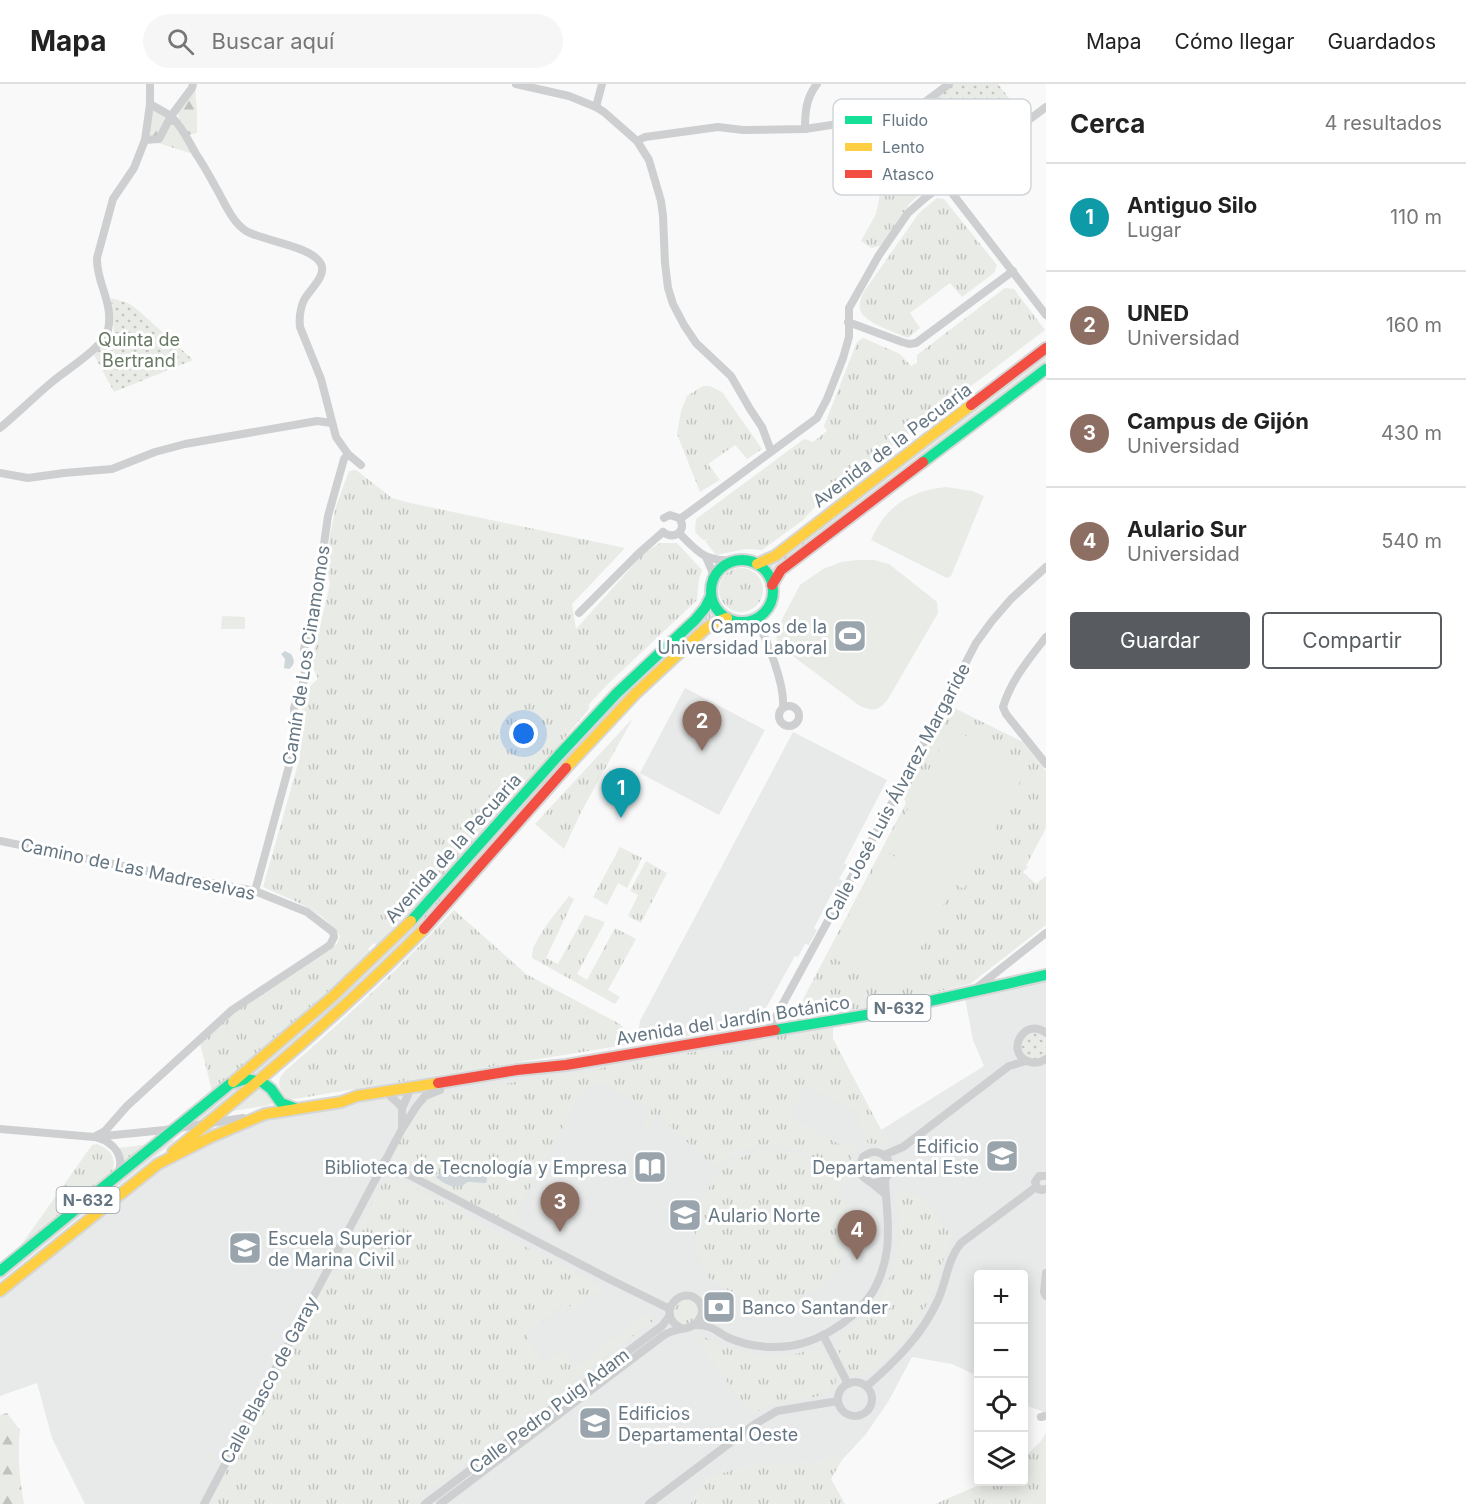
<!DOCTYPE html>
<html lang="es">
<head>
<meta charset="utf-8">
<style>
	body { margin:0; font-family:Inter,sans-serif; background:#f6f6f6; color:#222 }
	.controls { position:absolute; right:18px; bottom:18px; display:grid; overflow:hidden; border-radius:6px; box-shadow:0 3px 15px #0003 }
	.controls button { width:54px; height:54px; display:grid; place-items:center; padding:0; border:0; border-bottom:2px solid #e0e0e0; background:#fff; color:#222; font:30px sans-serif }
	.you { position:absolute; left:524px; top:650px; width:21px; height:21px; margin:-15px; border:4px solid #fff; border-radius:50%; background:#1a73e8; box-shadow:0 0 0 9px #1a73e833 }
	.badge { display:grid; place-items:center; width:39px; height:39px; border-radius:50%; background:#585c60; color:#fff; font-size:20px; font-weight:700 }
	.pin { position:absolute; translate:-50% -50px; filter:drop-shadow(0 2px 3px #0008) }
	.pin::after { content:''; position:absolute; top:32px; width:21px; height:18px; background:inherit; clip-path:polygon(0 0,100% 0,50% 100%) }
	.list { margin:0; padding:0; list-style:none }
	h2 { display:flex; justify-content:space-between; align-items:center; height:78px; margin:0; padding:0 24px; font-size:26px }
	h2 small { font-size:20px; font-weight:400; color:#767676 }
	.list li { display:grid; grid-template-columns:39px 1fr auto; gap:18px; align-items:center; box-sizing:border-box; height:108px; padding:0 24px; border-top:2px solid #e0e0e0 }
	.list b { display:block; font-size:22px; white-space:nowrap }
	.list p { margin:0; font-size:20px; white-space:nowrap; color:#767676 }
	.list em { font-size:20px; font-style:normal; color:#767676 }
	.actions { display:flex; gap:12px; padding:18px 24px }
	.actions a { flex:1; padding:14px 0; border:2px solid #585c60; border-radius:6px; text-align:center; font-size:21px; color:#585c60 }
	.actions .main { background:#585c60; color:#fff }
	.icon { flex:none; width:33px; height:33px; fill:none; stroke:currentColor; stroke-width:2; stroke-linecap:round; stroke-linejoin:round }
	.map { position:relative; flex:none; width:1046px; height:1420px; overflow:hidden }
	header { display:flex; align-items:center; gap:36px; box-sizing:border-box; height:84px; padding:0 30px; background:#fff; border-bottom:2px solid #e0e0e0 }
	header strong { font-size:28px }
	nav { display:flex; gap:33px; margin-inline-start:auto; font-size:21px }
	.search { width:420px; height:54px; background:#f6f6f6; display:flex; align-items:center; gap:15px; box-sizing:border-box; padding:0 21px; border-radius:33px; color:#767676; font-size:22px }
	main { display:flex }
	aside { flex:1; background:#fff }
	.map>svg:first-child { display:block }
</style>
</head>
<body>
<header>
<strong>Mapa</strong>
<div class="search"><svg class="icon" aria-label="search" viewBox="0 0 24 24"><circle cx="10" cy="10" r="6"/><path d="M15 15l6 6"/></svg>Buscar aquí</div>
<nav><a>Mapa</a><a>Cómo llegar</a><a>Guardados</a></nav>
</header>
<main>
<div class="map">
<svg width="1046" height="1420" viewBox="0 0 1046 1420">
	<defs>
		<pattern id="grass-tufts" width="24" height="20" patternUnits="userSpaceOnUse" patternTransform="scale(1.5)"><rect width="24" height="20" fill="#e8ebe6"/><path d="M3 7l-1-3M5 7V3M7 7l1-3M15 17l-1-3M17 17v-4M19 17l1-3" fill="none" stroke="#c0c3c0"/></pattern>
		<pattern id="forest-firs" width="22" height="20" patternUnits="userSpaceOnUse" patternTransform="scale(1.5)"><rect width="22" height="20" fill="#e8ebe6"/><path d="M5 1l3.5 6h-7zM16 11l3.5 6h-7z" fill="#c0c3c0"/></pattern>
		<pattern id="park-dots" width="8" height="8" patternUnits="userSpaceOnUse" patternTransform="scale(1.5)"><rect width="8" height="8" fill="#e8ebe6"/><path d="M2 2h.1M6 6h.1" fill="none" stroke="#c0c3c0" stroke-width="1.8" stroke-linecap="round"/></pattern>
	</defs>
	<rect width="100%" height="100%" fill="#f9f9f9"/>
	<g fill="#e8e9e9">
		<polygon points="685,604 765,646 719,731 640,689"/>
		<polygon points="793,648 887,696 844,779 847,781 839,795 843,797 835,812 831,811 814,844 817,846 809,861 805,860 798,873 795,872 761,933 764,935 762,940 645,959 640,955 638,949 640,937"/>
		<polygon points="1046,891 1046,1332 1041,1333 1042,1327 1027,1322 1024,1319 1024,1190 978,1190 978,1292 952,1280 912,1273 888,1318 866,1350 842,1376 834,1368 828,1375 818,1379 794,1380 710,1393 690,1420 85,1420 52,1354 37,1299 0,1312 0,1207 158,1080 265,1030 358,1018 520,993 566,981 833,937 833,955 881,1046 984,982 973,956 964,909"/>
	</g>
	<g fill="url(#grass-tufts)">
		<polygon points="865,48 913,68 932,94 931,99 926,105 910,119 882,161 872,164 861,157 876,130 883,96"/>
		<path d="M937,114L944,115L997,181L994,189L962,213L950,199L910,229L920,244L908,254C897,249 866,239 861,228C858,222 861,215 863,209L919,129Z"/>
		<polygon points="1005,204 1014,205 1045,246 822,415 803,436 762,466 746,465 716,471 705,457 709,455 703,456 695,448 696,435 804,355 813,358 827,347 824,342 857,258 863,254 900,270 911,282 917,279 917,271"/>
		<path d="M1046,264V285L863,423L772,501C769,491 764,486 757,480Z"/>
		<polygon points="703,302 710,302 722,308 762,365 747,375 735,361 708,380 720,396 700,408 677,350 681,327 687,312"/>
		<path d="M356,386L392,414L410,419L625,464L572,520L576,545L644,469L660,459H677L702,486L699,495L697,516L609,599L589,620V625C521,706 452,786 377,861L374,859L368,865L370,868L294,939L212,1007L200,959L230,931L254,914L337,860L340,852C320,824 293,817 263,803L300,673L303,615L312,600L318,595L311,579L330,500L326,481L330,451L336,422L349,387Z"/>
		<circle cx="741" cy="506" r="22"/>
		<polygon points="711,512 715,522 727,534 716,538 627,617 425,843 207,1040 176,1044 414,834 558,672 695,536"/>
		<polygon points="950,622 1023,658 1046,687 1046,744 1026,782 1028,783 1023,788 1036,800 1046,792 1046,841 970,900 871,923 787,935 790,924 800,921 906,719 903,712"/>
		<polygon points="633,634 580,730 564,765 535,740"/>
		<polygon points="620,763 642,774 627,804 618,799 607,821 593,813"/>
		<polygon points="646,777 667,789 641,839 628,832 638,811 630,807"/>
		<path d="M569,812L574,815L546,874L558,880L585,831L605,838L577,890L587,896L615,844L636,855L608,906L620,913L615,920L532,874C531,856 558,827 569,812Z"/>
		<path d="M454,826L526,890L618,939C626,945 630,950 628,960L625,961L288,1016C279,1005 275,998 285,987C344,936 401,883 454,826Z"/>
		<path d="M833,937V955L887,1057L874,1060L868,1059L857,1036L860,1030L806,1001L789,1033L843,1062L845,1058L855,1065L851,1073L850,1095L843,1100L839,1096L846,1090L841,1085L833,1089C809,1065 771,1051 738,1068C730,1073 722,1078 715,1084L657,1030L647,1045L643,1043L652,1025L602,1000C593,999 588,1003 581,1009L514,1134L520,1138L516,1147L399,1086L393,1073V1062L416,1023C425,1021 432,1015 441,1010L578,988L580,990L614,981L700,967C714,971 726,964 738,966L743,962L756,960V949Z"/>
		<polygon points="260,1000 274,1017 270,1021 227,1028"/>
		<polygon points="176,1056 0,1197 0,1193 168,1057"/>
		<path d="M97,1060C111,1066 117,1073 112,1089L19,1164L92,1061Z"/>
		<polygon points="152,1060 124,1082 119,1064"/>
		<path d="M767,1066C774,1067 782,1066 790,1068C811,1072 833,1089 841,1109C846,1120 848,1133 847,1145C847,1149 848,1154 847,1158C836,1206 789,1228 745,1213C736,1210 715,1201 709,1194C706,1191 704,1186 703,1182C689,1153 694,1126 711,1100C715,1094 719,1087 725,1083C738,1073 751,1069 767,1066Z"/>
		<polygon points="875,1069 887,1077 886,1090 875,1097 863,1091 862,1078"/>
		<polygon points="388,1094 401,1096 602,1204 573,1226 566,1217 526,1250 532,1263 546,1280 562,1267 575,1284 648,1228 654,1233 653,1237 411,1420 209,1420 331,1190 341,1187 354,1164 351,1158 383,1098"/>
		<path d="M895,1107L921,1112L952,1152C946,1166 942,1181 937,1196C925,1232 906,1257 877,1282C870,1287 862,1295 853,1289C845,1284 841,1271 836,1262C838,1250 853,1244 861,1235C868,1228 875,1219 881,1210C895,1188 900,1161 899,1134C898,1125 894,1116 895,1107Z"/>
		<polygon points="688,1212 701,1223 696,1241 676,1241 670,1225"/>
		<path d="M704,1253C726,1263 747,1271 772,1272C779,1272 788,1272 795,1270C806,1268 813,1264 823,1268L836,1291L835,1303C818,1318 795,1314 775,1319C766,1321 761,1327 753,1329L747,1324L697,1258Z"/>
		<polygon points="1046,1349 1046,1420 935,1420 986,1398 1024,1398 1024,1374 1040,1358"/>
		<polygon points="834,1367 842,1376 831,1395 845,1420 690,1420 710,1393 753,1380 818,1379 828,1375"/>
	</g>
	<g fill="url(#forest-firs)">
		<path d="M195,3L197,29V49L188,51C171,25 178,25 195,3Z"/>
		<polygon points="155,24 168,32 157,53 147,55 151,29"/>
		<polygon points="170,37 174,37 193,67 190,69 158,59"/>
		<path d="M7,1329L20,1346C17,1369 20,1398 24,1420H0V1331Z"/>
	</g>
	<g fill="url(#park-dots)">
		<polygon points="949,0 998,0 1027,37 945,100 899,37"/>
		<polygon points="111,214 128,219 138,226 193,276 114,308 94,271 114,250"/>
		<circle cx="1035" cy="962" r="13"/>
	</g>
	<g fill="#e8ebe6">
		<path d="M946,403L972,407L984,412L951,492L947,494L871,456C886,422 909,407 946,403Z"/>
		<path d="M857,476H874L889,480L937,518L938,529L888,615C878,628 873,627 860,622L786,567L777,558L776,547L800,501L823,485L841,478Z"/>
		<polygon points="222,532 245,533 245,545 221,545"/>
		<polygon points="951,644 1027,684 964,805 887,764"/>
		<polygon points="884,767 952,804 897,908 828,871"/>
	</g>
	<g fill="#ced6d9">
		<path d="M285,567L291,570C295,576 295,581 289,585L284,584L285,575L281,570Z"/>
		<path d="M460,1086C470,1094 472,1087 483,1087L487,1095L486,1099C480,1099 476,1098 471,1098C465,1098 467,1099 462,1102C454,1105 442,1099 436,1093L444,1088Z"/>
	</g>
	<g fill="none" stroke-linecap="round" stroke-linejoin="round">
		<defs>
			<g id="fast">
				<polyline points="923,378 1046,285"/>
				<circle cx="742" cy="507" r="31"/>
				<polyline points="411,837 558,672 617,609 695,536 705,524 711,512"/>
				<polyline points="775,946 872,930 1046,891"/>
				<polyline points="0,1187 230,1000 246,995 262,998 271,1005 281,1019 297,1025"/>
			</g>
			<g id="slow">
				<polyline points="757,480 775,472 971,321"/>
				<polyline points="566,684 636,609 705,545 716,538 727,534"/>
				<polyline points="233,998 331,914 411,837"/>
				<path d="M173,1068C259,997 345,925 424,845"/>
				<polyline points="0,1207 158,1080 209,1054 265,1030 341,1018 357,1012 438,999"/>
			</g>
			<g id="jam">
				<polyline points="971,321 1046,264"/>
				<polyline points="772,501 781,486 923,378"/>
				<polyline points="424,845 566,684"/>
				<polyline points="438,999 517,986 566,981 775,946"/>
			</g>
		</defs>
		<use href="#fast" stroke="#d5d6d7" stroke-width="14"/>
		<use href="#slow" stroke="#d5d6d7" stroke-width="14"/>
		<use href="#jam" stroke="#d5d6d7" stroke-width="14"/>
		<g stroke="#cecfd0" stroke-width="8">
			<polyline points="516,0 569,12 596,23 604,28 637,57 649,76 661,117 663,132 665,179 668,204 673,220 684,241 696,259 731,292 750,325 762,343 771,367"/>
			<polyline points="150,20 171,32 192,4 193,0"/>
			<polyline points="596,23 602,0"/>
			<polyline points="899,37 945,100 1046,231"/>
			<path d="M805,45C805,28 806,14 817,0"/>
			<polyline points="885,48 917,61"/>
			<path d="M145,56L159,55L171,32C183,44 188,56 196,70C203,80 209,91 215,102C224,117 231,137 246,147C263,157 312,162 321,180C327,192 309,206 304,216C300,225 299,234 300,243L321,295L336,353L348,370L361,381"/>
			<polyline points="637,57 645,53 718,43 743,46 805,45 851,38 885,48 949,0"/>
			<polyline points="848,238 902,258 909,260 916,259 1013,187"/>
			<path d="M0,344C18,329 34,313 52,298C66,286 104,263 108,246C114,218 96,199 97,174L113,115L134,84L145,56L150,20V0"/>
			<polyline points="0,389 28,394 64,389 112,385 155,368 185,360 317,337 332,339"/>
			<path d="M664,434L670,431L679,434C683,439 683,444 679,449"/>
			<polyline points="680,435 817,334 827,315 843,274 849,253 849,224 879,171 908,129 925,114 1046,23"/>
			<path d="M663,448C668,452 673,453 679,449"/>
			<path d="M679,449C700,470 704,477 736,477"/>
			<polyline points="706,473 712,487 712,498"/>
			<polyline points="579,529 638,470 663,448"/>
			<path d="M756,535C767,556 785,600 783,623"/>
			<path d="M1046,553C1029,575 1011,596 1003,623L1006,630L1046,680"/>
			<circle cx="789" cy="632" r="10"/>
			<polyline points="0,757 157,789 255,807 307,828 333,848 334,853 330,861 232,926 127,1022 105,1047 94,1053"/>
			<polyline points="255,807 295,660 294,624 305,594 304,565 318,502 328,432 344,375 348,370"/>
			<polyline points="979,902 1046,849"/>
			<polyline points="768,947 904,697 976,559 992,537 1011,515 1046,483"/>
			<path d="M1046,949C1025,932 1005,967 1027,977C1034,980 1040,979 1046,975"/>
			<polyline points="391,1013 398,1019 402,1024"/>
			<polyline points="402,1044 402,1024 408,1011"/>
			<polyline points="0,1045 94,1053 165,1046 243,1034"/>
			<path d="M98,1054C115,1059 125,1073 118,1090"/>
			<polyline points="884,1071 903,1063 1009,982 1026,977"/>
			<polyline points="384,1078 609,1195 670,1225"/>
			<polyline points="1046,1092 1039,1092 1035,1098 1038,1105 1042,1106 1046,1105"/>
			<path d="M872,1099C887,1099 894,1087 887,1074C880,1067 871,1066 863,1073C855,1089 861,1092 873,1100C877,1103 881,1107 885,1110"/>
			<polyline points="1046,1189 1044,1208 1046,1212"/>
			<path d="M696,1241C700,1241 705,1241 709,1243C716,1245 722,1251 729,1254C743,1260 760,1263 774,1263C812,1264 852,1239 872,1209C880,1196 885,1180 887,1165C890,1142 886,1119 885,1096"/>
			<path d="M681,1244C652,1229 685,1197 700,1219C702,1223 702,1228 704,1233"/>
			<polyline points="823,1251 848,1300"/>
			<circle cx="855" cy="1315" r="17"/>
			<path d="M867,1302C896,1277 922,1251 938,1216C947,1196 947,1176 961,1159L1036,1103"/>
			<polyline points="1041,1333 1046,1332"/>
			<polyline points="204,1420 402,1045 416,1023 425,1012 440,1006"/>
			<polyline points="425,1420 651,1250 662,1242 670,1231"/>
			<path d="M440,1420L664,1251C680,1241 695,1250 702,1229"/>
			<polyline points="649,1420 755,1340 777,1327 838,1317"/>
		</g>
		<use href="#fast" stroke="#16e098" stroke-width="10"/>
		<use href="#slow" stroke="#ffcf43" stroke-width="10"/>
		<use href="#jam" stroke="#f24e42" stroke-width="10"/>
	</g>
	<defs>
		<symbol id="stadium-square" viewBox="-11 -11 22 22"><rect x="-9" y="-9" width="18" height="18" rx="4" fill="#99a4ac" stroke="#fff"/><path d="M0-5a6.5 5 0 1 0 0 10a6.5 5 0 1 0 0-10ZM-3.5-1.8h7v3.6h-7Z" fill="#fff"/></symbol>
		<symbol id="university-square" viewBox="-11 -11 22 22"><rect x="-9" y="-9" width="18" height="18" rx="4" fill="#99a4ac" stroke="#fff"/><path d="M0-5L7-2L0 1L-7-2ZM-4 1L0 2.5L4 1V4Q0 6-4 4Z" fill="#fff"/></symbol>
		<symbol id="library-square" viewBox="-11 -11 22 22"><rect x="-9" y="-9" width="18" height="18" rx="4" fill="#99a4ac" stroke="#fff"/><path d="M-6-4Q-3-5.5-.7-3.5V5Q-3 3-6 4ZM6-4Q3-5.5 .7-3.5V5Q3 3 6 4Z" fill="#fff"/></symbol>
		<symbol id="bank-square" viewBox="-11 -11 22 22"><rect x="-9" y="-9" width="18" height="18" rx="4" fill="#99a4ac" stroke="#fff"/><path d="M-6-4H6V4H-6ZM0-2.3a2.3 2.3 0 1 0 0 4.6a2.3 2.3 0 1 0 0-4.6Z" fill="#fff"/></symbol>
	</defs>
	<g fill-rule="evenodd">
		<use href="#stadium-square" x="831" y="533" width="38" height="38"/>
		<use href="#university-square" x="983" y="1053" width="38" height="38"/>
		<use href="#library-square" x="631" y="1064" width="38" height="38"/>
		<use href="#university-square" x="666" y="1112" width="38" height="38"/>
		<use href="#university-square" x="226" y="1145" width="38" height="38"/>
		<use href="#bank-square" x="700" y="1204" width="38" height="38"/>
		<use href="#university-square" x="576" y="1320" width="38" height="38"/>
	</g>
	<g text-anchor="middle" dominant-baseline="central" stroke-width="6" stroke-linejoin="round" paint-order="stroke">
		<g fill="#fff" stroke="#939fa8" stroke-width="1.5">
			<rect x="867.5" y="911" width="63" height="26" rx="4.5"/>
			<rect x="56.5" y="1103" width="63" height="26" rx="4.5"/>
		</g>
		<g font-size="16" font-weight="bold" fill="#657683">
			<text x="899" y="924">N-632</text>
			<text x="88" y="1116">N-632</text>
		</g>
		<g font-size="18" fill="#687a64" stroke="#fff">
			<text x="139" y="255">Quinta de<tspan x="139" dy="21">Bertrand</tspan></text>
		</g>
		<g font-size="18" fill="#657683" stroke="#fff">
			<text transform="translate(892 361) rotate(-37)">Avenida de la Pecuaria</text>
			<text transform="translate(306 571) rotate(-81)">Camín de Los Cinamomos</text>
			<text transform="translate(897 708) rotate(-62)">Calle José Luis Álvarez Margaride</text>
			<text transform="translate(453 764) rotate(-48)">Avenida de la Pecuaria</text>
			<text transform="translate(138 785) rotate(12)">Camino de Las Madreselvas</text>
			<text transform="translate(733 936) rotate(-9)">Avenida del Jardín Botánico</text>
			<text transform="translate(269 1296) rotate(-62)">Calle Blasco de Garay</text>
			<text transform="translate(549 1327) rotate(-37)">Calle Pedro Puig Adam</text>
		</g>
		<g font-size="18" fill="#657683" stroke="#fff" text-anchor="start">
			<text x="827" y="542" text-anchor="end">Campos de la<tspan x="827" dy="21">Universidad Laboral</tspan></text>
			<text x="979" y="1062" text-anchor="end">Edificio<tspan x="979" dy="21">Departamental Este</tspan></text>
			<text x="627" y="1083" text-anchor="end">Biblioteca de Tecnología y Empresa</text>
			<text x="708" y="1131">Aulario Norte</text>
			<text x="268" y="1154">Escuela Superior<tspan x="268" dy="21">de Marina Civil</tspan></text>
			<text x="742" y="1223">Banco Santander</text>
			<text x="618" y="1329">Edificios<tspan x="618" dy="21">Departamental Oeste</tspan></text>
		</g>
	</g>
	<rect x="833" y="15" width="198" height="96" rx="9" fill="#fff" stroke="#d1d6da" stroke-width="1.5"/>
	<rect x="845" y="32" width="27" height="8" fill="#16e098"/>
	<rect x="845" y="59" width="27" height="8" fill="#ffcf43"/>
	<rect x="845" y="86" width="27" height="8" fill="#f24e42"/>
	<g font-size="16" fill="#657683">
		<text x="882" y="42">Fluido</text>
		<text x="882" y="69">Lento</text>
		<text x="882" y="96">Atasco</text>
	</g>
</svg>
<div class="controls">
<button>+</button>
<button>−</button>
<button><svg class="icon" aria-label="locate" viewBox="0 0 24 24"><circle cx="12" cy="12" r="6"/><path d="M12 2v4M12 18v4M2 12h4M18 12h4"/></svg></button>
<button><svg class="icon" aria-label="layers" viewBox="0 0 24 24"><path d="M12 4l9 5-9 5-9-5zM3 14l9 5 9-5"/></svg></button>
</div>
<div class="you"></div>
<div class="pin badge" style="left:621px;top:734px;background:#0f9aa8">1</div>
<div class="pin badge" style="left:702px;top:667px;background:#8d6e63">2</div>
<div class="pin badge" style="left:560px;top:1148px;background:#8d6e63">3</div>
<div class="pin badge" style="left:857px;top:1176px;background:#8d6e63">4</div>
</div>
<aside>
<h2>Cerca<small>4 resultados</small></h2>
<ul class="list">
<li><span class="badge" style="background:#0f9aa8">1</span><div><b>Antiguo Silo</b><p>Lugar</p></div><em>110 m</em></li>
<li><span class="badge" style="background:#8d6e63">2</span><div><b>UNED</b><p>Universidad</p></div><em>160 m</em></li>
<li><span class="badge" style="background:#8d6e63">3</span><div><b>Campus de Gijón</b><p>Universidad</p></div><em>430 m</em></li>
<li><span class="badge" style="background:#8d6e63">4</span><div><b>Aulario Sur</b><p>Universidad</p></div><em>540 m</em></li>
</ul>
<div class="actions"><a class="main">Guardar</a><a>Compartir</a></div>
</aside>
</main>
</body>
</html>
